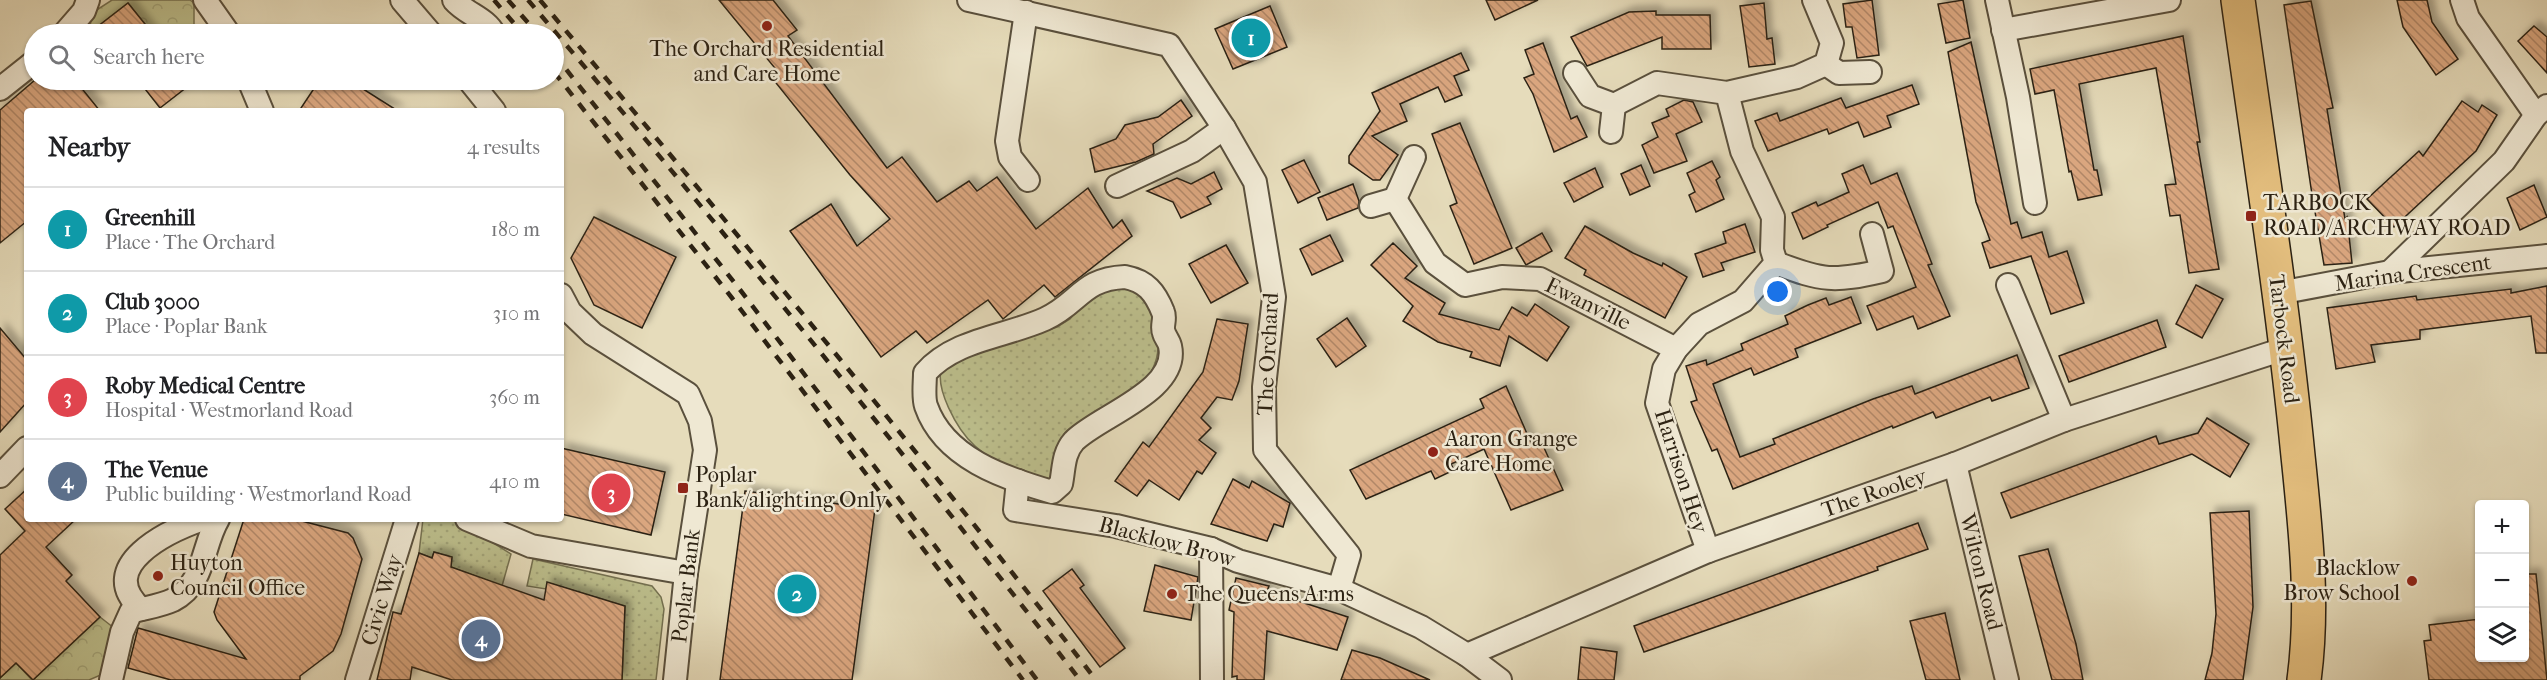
<!DOCTYPE html>
<html lang="en">
<head>
<meta charset="utf-8">
<style>
	body { margin:0; font-family:"IM FELL French Canon",serif; background:#f2f2f2; color:#202124 }
	.controls { position:absolute; right:18px; bottom:18px; display:grid; overflow:hidden; border-radius:6px; box-shadow:0 2px 4px #0004 }
	.controls button { width:54px; height:54px; display:grid; place-items:center; padding:0; border:0; border-bottom:2px solid #e0e0e0; background:#fff; color:#202124; font:30px sans-serif }
	.you { position:absolute; left:1778px; top:292px; width:21px; height:21px; margin:-15px; border:4px solid #fff; border-radius:50%; background:#1a73e8; box-shadow:0 0 0 9px #1a73e833 }
	.badge { display:grid; place-items:center; width:39px; height:39px; border-radius:50%; background:#8f2418; color:#fff; font-size:20px; font-weight:700 }
	.pin { position:absolute; translate:-50% -50%; border:3px solid #fff; box-shadow:0 2px 6px #0006 }
	.list { margin:0; padding:0; list-style:none }
	h2 { display:flex; justify-content:space-between; align-items:center; height:78px; margin:0; padding:0 24px; font-size:26px }
	h2 small { font-size:20px; font-weight:400; color:#757577 }
	.list li { display:grid; grid-template-columns:39px 1fr auto; gap:18px; align-items:center; box-sizing:border-box; height:84px; padding:0 24px; border-top:2px solid #e0e0e0 }
	.list b { display:block; font-size:22px; white-space:nowrap }
	.list p { margin:0; font-size:20px; white-space:nowrap; color:#757577 }
	.list em { font-size:20px; font-style:normal; color:#757577 }
	.icon { flex:none; width:33px; height:33px; fill:none; stroke:currentColor; stroke-width:2; stroke-linecap:round; stroke-linejoin:round }
	.map { position:relative; flex:none; width:2547px; height:680px; overflow:hidden }
	.search { position:absolute; background:#fff; box-shadow:0 2px 4px #0004; left:24px; top:24px; width:540px; height:66px; display:flex; align-items:center; gap:15px; box-sizing:border-box; padding:0 21px; border-radius:33px; color:#757577; font-size:22px }
	.panel { position:absolute; background:#fff; box-shadow:0 2px 4px #0004; left:24px; top:108px; width:540px; height:414px; border-radius:6px }
	.map>svg:first-child { display:block }
</style>
</head>
<body>
<div class="map">
<svg width="2547" height="680" viewBox="0 0 2547 680">
	<defs>
		<pattern id="grass-dots" width="8" height="8" patternUnits="userSpaceOnUse" patternTransform="scale(1.5)"><rect width="8" height="8" fill="#bcbe8c"/><path d="M2 2h.1M6 6h.1" fill="none" stroke="#a2a378" stroke-width="1.8" stroke-linecap="round"/></pattern>
		<pattern id="forest-crowns" width="20" height="18" patternUnits="userSpaceOnUse" patternTransform="scale(1.5)"><rect width="20" height="18" fill="#bcbe8c"/><path d="M2 6a3 3 0 1 1 6 0M12 15a3 3 0 1 1 6 0" fill="none" stroke="#a2a378"/></pattern>
		<pattern id="building-back-hatch" width="6" height="6" patternUnits="userSpaceOnUse" patternTransform="scale(1.5)"><rect width="6" height="6" fill="#daa67f"/><path d="M-1 5l2 2M0 0l6 6M5-1l2 2" fill="none" stroke="#b18767"/></pattern>
		<filter id="shadow"><feDropShadow dx="5.5" dy="-5.5" stdDeviation="3" flood-color="#0004"/></filter>
	</defs>
	<rect width="100%" height="100%" fill="#e6dcbb"/>
	<filter id="stains"><feTurbulence type="fractalNoise" baseFrequency=".00333" numOctaves="4"/><feColorMatrix values="0 0 0 0 .2 0 0 0 0 .09 0 0 0 0 .02 0 0 0 .5 -.17"/></filter>
	<radialGradient id="worn" r=".72"><stop offset=".6" stop-color="#630" stop-opacity="0"/><stop offset="1" stop-color="#630" stop-opacity=".3"/></radialGradient>
	<g fill="url(#grass-dots)" stroke="#747050" stroke-width="1.5">
		<path d="M1126,286L1152,302C1154,317 1158,333 1158,348C1156,397 1093,405 1064,434L1059,444L1053,477C1041,483 1029,476 1018,472C1002,465 988,458 975,446C958,431 932,386 943,364L1057,327L1070,319L1092,293Z"/>
		<polygon points="423,519 455,519 511,554 502,586 451,567 452,557 434,552 432,558 419,553"/>
		<polygon points="533,559 652,586 661,597 664,609 656,680 622,680 625,606 548,583 546,589 527,586"/>
	</g>
	<g fill="url(#forest-crowns)" stroke="#747050" stroke-width="1.5">
		<polygon points="112,0 190,0 194,3 194,25 185,34 153,34 128,3 97,27 103,34 89,34 92,13"/>
		<polygon points="100,617 114,628 103,674 89,680 33,680"/>
		<polygon points="16,663 32,680 0,680 0,678"/>
	</g>
	<g fill="url(#building-back-hatch)" stroke="#2c2213" stroke-width="1.5" filter="url(#shadow)">
		<polygon points="719,0 773,0 797,30 788,36 887,168 902,157 937,202 969,181 977,191 997,177 1036,229 1088,188 1113,228 1122,220 1132,236 1055,297 1044,285 1003,319 988,300 927,343 916,331 881,357 790,231 831,204 857,246 890,219 850,175 772,78 779,73"/>
		<polygon points="1486,0 1538,0 1495,20"/>
		<polygon points="1872,0 1879,55 1857,58 1852,27 1846,27 1843,4"/>
		<polygon points="1963,0 1970,38 1946,43 1938,4"/>
		<polygon points="2397,0 2427,0 2432,22 2458,59 2436,75 2403,27"/>
		<polygon points="2311,1 2333,108 2327,109 2345,219 2347,217 2352,263 2324,265 2311,188 2284,5"/>
		<polygon points="128,3 153,34 88,34"/>
		<polygon points="1764,3 1767,39 1772,38 1775,64 1749,67 1740,6"/>
		<polygon points="1270,6 1287,47 1233,69 1215,29"/>
		<polygon points="1656,11 1656,15 1710,15 1711,49 1662,49 1662,37 1587,66 1571,37 1629,12"/>
		<polygon points="2534,26 2547,37 2547,73 2518,41"/>
		<polygon points="2183,36 2200,142 2197,142 2219,269 2189,273 2180,215 2170,216 2165,185 2176,184 2156,68 2079,84 2094,170 2097,170 2102,195 2078,200 2071,171 2069,172 2054,90 2035,94 2030,69"/>
		<polygon points="1971,42 2011,224 2017,222 2022,238 2042,232 2049,257 2067,251 2084,303 2051,314 2031,256 1990,268 1982,243 1990,240 1976,202 1948,52"/>
		<polygon points="1543,43 1571,119 1577,116 1587,137 1554,152 1533,94 1524,78 1534,74 1525,50"/>
		<polygon points="1461,53 1469,70 1454,76 1462,95 1445,102 1438,87 1400,104 1407,121 1372,136 1398,155 1380,180 1373,180 1349,163 1349,156 1380,111 1372,93"/>
		<polygon points="35,80 75,80 100,111 27,111 27,221 0,243 0,110"/>
		<polygon points="138,80 196,80 160,108"/>
		<polygon points="326,80 349,80 398,111 299,111 319,81"/>
		<polygon points="1912,85 1919,104 1887,116 1891,127 1864,137 1858,122 1829,134 1827,129 1768,151 1755,121 1777,113 1780,121 1841,98 1846,108"/>
		<polygon points="1181,100 1192,116 1153,144 1154,154 1136,162 1095,172 1090,149 1116,139 1125,125 1158,117"/>
		<polygon points="1684,100 1693,102 1702,122 1676,134 1687,161 1654,173 1642,145 1658,137 1652,123 1669,116 1666,109"/>
		<polygon points="2462,101 2478,112 2482,105 2497,115 2476,151 2394,227 2367,199 2419,151 2423,156"/>
		<polygon points="1460,123 1512,248 1474,264 1450,206 1457,203 1432,134"/>
		<polygon points="1304,160 1320,192 1298,203 1282,170"/>
		<polygon points="1712,161 1720,177 1716,180 1724,199 1696,212 1689,195 1695,192 1687,173"/>
		<polygon points="1641,165 1650,186 1630,195 1621,174"/>
		<polygon points="1863,165 1871,184 1897,173 1932,264 1928,265 1950,316 1918,329 1913,316 1877,330 1867,306 1916,287 1893,226 1888,228 1878,202 1827,225 1828,227 1803,239 1792,213 1816,202 1818,206 1849,192 1842,174"/>
		<polygon points="1595,168 1603,187 1574,202 1564,183"/>
		<polygon points="1214,172 1222,189 1207,197 1211,204 1181,218 1173,202 1147,191 1177,178 1191,184"/>
		<polygon points="1353,184 1359,201 1358,208 1327,220 1318,198"/>
		<polygon points="2534,185 2547,217 2520,230 2507,198"/>
		<polygon points="594,217 676,257 642,328 594,305 571,258"/>
		<polygon points="1745,224 1755,252 1721,263 1724,270 1703,277 1695,254 1726,243 1723,232"/>
		<polygon points="1585,226 1633,253 1662,266 1663,263 1687,277 1665,318 1584,275 1586,270 1565,258"/>
		<polygon points="1542,233 1552,251 1526,265 1516,248"/>
		<polygon points="1330,235 1343,261 1312,275 1300,249"/>
		<polygon points="1393,243 1417,266 1405,278 1445,303 1439,314 1499,330 1512,307 1527,316 1535,304 1569,327 1547,361 1509,336 1500,366 1470,357 1472,352 1438,342 1403,321 1413,306 1371,265"/>
		<polygon points="1226,245 1248,283 1211,303 1189,264"/>
		<polygon points="2196,285 2223,299 2202,338 2176,324"/>
		<polygon points="2547,286 2547,353 2536,353 2531,316 2420,330 2420,339 2371,345 2375,362 2336,369 2327,308 2416,296 2417,300 2511,289 2511,293"/>
		<polygon points="1851,297 1861,323 1795,349 1798,357 1754,375 1751,368 1713,384 1740,457 1775,444 1773,439 1873,399 1912,386 1915,394 2017,355 2029,388 1992,401 1990,397 1936,418 1933,412 1893,428 1892,426 1733,489 1717,449 1712,451 1695,412 1691,402 1697,400 1686,366 1706,360 1707,365 1743,350 1741,344 1788,324 1785,316 1808,305 1826,298 1829,305"/>
		<polygon points="1347,318 1366,346 1336,367 1317,339"/>
		<polygon points="1217,319 1248,324 1239,381 1232,400 1217,397 1201,418 1211,428 1199,440 1216,453 1202,474 1197,471 1179,500 1149,480 1137,496 1115,481 1143,442 1149,447 1203,372"/>
		<polygon points="2157,320 2166,347 2069,382 2059,356"/>
		<polygon points="0,328 27,360 27,402 0,432"/>
		<polygon points="1506,386 1532,445 1541,441 1563,490 1511,510 1484,449 1451,464 1454,470 1435,479 1431,471 1366,499 1350,470 1484,408 1480,399"/>
		<polygon points="2207,418 2249,444 2230,477 2192,454 2011,518 2001,493 2156,436 2159,444 2198,433"/>
		<polygon points="561,448 665,472 651,535 561,514"/>
		<polygon points="1233,479 1249,488 1252,481 1290,503 1283,527 1274,524 1267,541 1211,524"/>
		<polygon points="27,489 27,519 76,519 46,547 72,575 66,581 100,617 33,680 16,663 0,678 0,555 25,531 5,509"/>
		<polygon points="745,491 875,509 852,680 720,680"/>
		<polygon points="2249,511 2253,607 2243,680 2205,680 2212,653 2216,614 2210,513"/>
		<polygon points="244,519 294,519 348,533 353,538 362,559 341,634 333,651 300,676 300,680 171,680 128,668 138,628 246,659 217,620 214,612"/>
		<polygon points="1918,523 1928,549 1877,567 1878,570 1644,652 1634,626"/>
		<polygon points="2048,549 2076,644 2083,680 2052,680 2019,556"/>
		<polygon points="434,552 452,557 451,567 544,600 547,582 625,606 622,680 452,680 412,667 410,680 377,680 393,612 401,614 419,553 432,558"/>
		<polygon points="1155,565 1198,577 1191,620 1144,611"/>
		<polygon points="1072,569 1084,585 1080,588 1125,648 1100,667 1043,591"/>
		<polygon points="2524,574 2536,574 2547,680 2429,680 2424,641 2431,640 2429,625 2480,619 2480,657 2524,657"/>
		<polygon points="1236,578 1269,586 1267,591 1348,617 1337,650 1267,631 1264,680 1237,680 1237,676 1232,677 1234,612 1229,610"/>
		<polygon points="1945,613 1960,680 1926,680 1910,621"/>
		<polygon points="1581,647 1617,652 1614,680 1578,680"/>
		<polygon points="1352,650 1380,658 1430,680 1341,680"/>
	</g>
	<g fill="none" stroke-linecap="round" stroke-linejoin="round">
		<defs>
			<g id="street">
				<polyline points="205,0 229,34"/>
				<polyline points="402,0 431,34"/>
				<path d="M454,0C466,14 486,18 494,34"/>
				<polyline points="969,0 1169,45 1224,128 1255,182 1274,297 1264,387 1265,450 1349,555 1339,589"/>
				<polyline points="1997,0 2018,97 2035,203"/>
				<polyline points="2462,0 2468,18 2536,115"/>
				<polyline points="1026,12 1007,141 1010,157 1028,180"/>
				<polyline points="2003,30 2169,0"/>
				<polyline points="64,34 84,11 88,0"/>
				<polyline points="1826,64 1839,73 1870,72"/>
				<polyline points="1575,73 1590,96 1614,105 1611,132"/>
				<polyline points="249,80 262,111"/>
				<polyline points="469,80 494,111"/>
				<polyline points="0,89 34,62"/>
				<polyline points="1614,105 1657,83 1727,93 1797,77 1826,64 1832,43 1814,0"/>
				<polyline points="1117,186 1192,151 1224,128"/>
				<polyline points="1395,199 1435,263 1465,285 1502,277 1540,279 1676,349"/>
				<polyline points="1371,206 1395,199 1414,157"/>
				<path d="M1776,263C1822,281 1834,282 1882,271L1872,234"/>
				<polyline points="2390,272 2504,161 2536,115 2547,106"/>
				<path d="M1125,277C1146,281 1155,292 1163,312C1166,319 1161,326 1164,333C1165,337 1169,341 1170,346C1180,391 1098,416 1074,441C1063,453 1064,469 1061,484L1052,492C1004,478 944,458 926,406C923,397 925,383 925,373C955,339 1005,337 1045,319C1080,303 1081,279 1125,277Z"/>
				<polyline points="2008,285 2064,420"/>
				<polyline points="2279,293 2390,272 2547,256"/>
				<polyline points="561,295 570,312 593,334 688,394 700,421 705,450 686,573 675,680"/>
				<polyline points="1955,464 2007,680"/>
				<polyline points="0,476 27,448"/>
				<polyline points="1018,481 1015,510 1116,526 1211,549 1238,561 1339,589 1421,627 1467,655 1500,680"/>
				<polyline points="467,519 531,546 686,573"/>
				<polyline points="1211,549 1212,680"/>
				<polyline points="1708,551 1657,403 1664,369 1676,349 1699,324 1743,301 1776,263 1772,250 1773,217 1742,151 1727,93"/>
				<path d="M141,609C94,566 168,531 203,519"/>
				<polyline points="1467,655 1708,551 1955,464 2064,420 2287,348"/>
				<path d="M111,680L122,632L131,612C144,608 160,606 173,600C205,584 202,546 218,519"/>
				<polyline points="357,680 407,519"/>
			</g>
			<path id="primary" d="M2238,0C2258,145 2281,290 2296,436C2304,517 2315,599 2304,680"/>
		</defs>
		<use href="#street" stroke="#5a503d" stroke-width="26"/>
		<use href="#primary" stroke="#2c2213" stroke-width="36"/>
		<use href="#street" stroke="#efe8d3" stroke-width="22"/>
		<use href="#primary" stroke="#e3be7e" stroke-width="33"/>
		<g stroke="#2c2213" stroke-width="4.5" stroke-dasharray="10 10" stroke-linecap="butt">
			<polyline points="494,0 523,34"/>
			<polyline points="508,0 538,34"/>
			<path d="M528,0C717,222 901,449 1080,680"/>
			<path d="M540,0C729,224 917,448 1096,680"/>
			<polyline points="554,54 741,291 1037,680"/>
			<polyline points="554,72 732,298 1023,680"/>
		</g>
	</g>
	<g fill="#8f2418" stroke="#efe8d3" stroke-width="2">
		<circle cx="767" cy="26" r="6"/>
		<rect x="2245" y="210" width="12" height="12" rx="3"/>
		<circle cx="1433" cy="452" r="6"/>
		<rect x="677" y="482" width="12" height="12" rx="3"/>
		<circle cx="158" cy="576" r="6"/>
		<circle cx="2412" cy="581" r="6"/>
		<circle cx="1172" cy="594" r="6"/>
	</g>
	<g text-anchor="middle" dominant-baseline="central" stroke-width="5" stroke-linejoin="round" paint-order="stroke">
		<g font-size="22" fill="#2c2213" stroke="#efe8d3" text-anchor="start">
			<text x="767" y="49" text-anchor="middle">The Orchard Residential<tspan x="767" dy="25">and Care Home</tspan></text>
			<text x="2263" y="203">TARBOCK<tspan x="2263" dy="25">ROAD/ARCHWAY ROAD</tspan></text>
			<text x="1445" y="439">Aaron Grange<tspan x="1445" dy="25">Care Home</tspan></text>
			<text x="695" y="475">Poplar<tspan x="695" dy="25">Bank/alighting Only</tspan></text>
			<text x="170" y="563">Huyton<tspan x="170" dy="25">Council Office</tspan></text>
			<text x="2400" y="568" text-anchor="end">Blacklow<tspan x="2400" dy="25">Brow School</tspan></text>
			<text x="1184" y="594">The Queens Arms</text>
		</g>
		<g font-size="22" fill="#2c2213" stroke="#efe8d3">
			<text transform="translate(2413 273) rotate(-8)">Marina Crescent</text>
			<text transform="translate(1588 304) rotate(26)">Ewanville</text>
			<text transform="translate(2284 339) rotate(83)">Tarbock Road</text>
			<text transform="translate(1268 354) rotate(-87)">The Orchard</text>
			<text transform="translate(1681 471) rotate(72)">Harrison Hey</text>
			<text transform="translate(1874 493) rotate(-19)">The Rooley</text>
			<text transform="translate(1167 542) rotate(15)">Blacklow Brow</text>
			<text transform="translate(1981 572) rotate(76)">Wilton Road</text>
			<text transform="translate(686 586) rotate(-83)">Poplar Bank</text>
			<text transform="translate(382 600) rotate(-73)">Civic Way</text>
		</g>
	</g>
	<rect width="100%" height="100%" filter="url(#stains)"/>
	<rect width="100%" height="100%" fill="url(#worn)"/>
</svg>
<div class="controls">
<button>+</button>
<button>−</button>
<button><svg class="icon" aria-label="layers" viewBox="0 0 24 24"><path d="M12 4l9 5-9 5-9-5zM3 14l9 5 9-5"/></svg></button>
</div>
<div class="you"></div>
<div class="pin badge" style="left:1251px;top:38px;background:#0f9aa8">1</div>
<div class="pin badge" style="left:797px;top:594px;background:#0f9aa8">2</div>
<div class="pin badge" style="left:611px;top:493px;background:#e0444e">3</div>
<div class="pin badge" style="left:481px;top:639px;background:#5c6f8a">4</div>
<div class="search"><svg class="icon" aria-label="search" viewBox="0 0 24 24"><circle cx="10" cy="10" r="6"/><path d="M15 15l6 6"/></svg>Search here</div>
<section class="panel">
<h2>Nearby<small>4 results</small></h2>
<ul class="list">
<li><span class="badge" style="background:#0f9aa8">1</span><div><b>Greenhill</b><p>Place · The Orchard</p></div><em>180 m</em></li>
<li><span class="badge" style="background:#0f9aa8">2</span><div><b>Club 3000</b><p>Place · Poplar Bank</p></div><em>310 m</em></li>
<li><span class="badge" style="background:#e0444e">3</span><div><b>Roby Medical Centre</b><p>Hospital · Westmorland Road</p></div><em>360 m</em></li>
<li><span class="badge" style="background:#5c6f8a">4</span><div><b>The Venue</b><p>Public building · Westmorland Road</p></div><em>410 m</em></li>
</ul>
</section>
</div>
</body>
</html>
